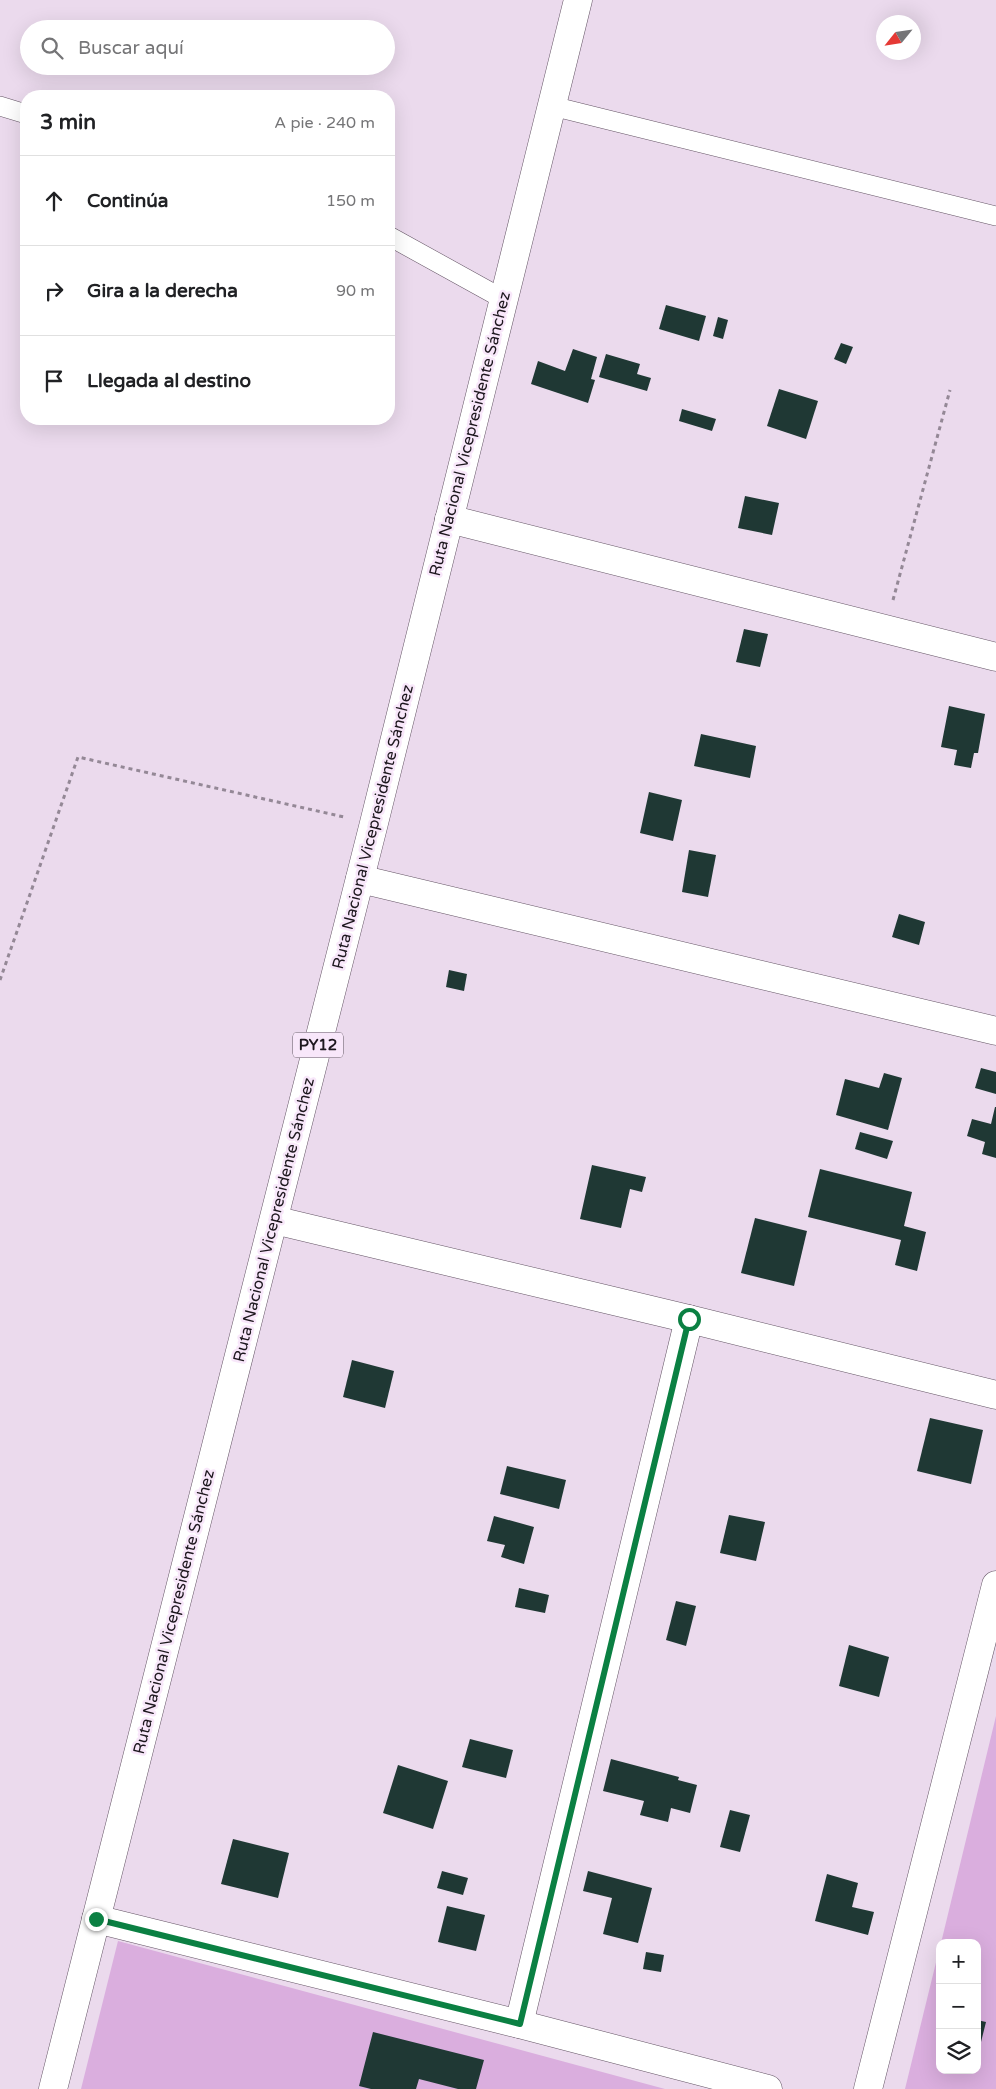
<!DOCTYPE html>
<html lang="es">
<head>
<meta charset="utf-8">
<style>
	body { margin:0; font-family:"Varela Round",sans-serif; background:#f6f6f6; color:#202124 }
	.controls { position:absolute; right:15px; bottom:15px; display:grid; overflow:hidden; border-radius:10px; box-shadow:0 5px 20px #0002 }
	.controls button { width:45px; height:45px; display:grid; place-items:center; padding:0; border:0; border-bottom:1px solid #e0e0e0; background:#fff; color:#202124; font:25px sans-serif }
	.compass { position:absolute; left:876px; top:15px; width:45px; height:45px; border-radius:50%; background:#fff; box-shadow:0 5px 20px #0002; rotate:240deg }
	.stop { position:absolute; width:15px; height:15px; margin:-11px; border:4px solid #0b8043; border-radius:50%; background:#fff }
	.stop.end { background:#0b8043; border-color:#fff; box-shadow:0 1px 5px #0008 }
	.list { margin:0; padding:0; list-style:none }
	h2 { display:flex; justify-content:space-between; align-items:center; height:65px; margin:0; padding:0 20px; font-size:21px }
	h2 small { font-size:16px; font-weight:400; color:#757577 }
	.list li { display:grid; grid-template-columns:32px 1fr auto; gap:15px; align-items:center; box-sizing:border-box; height:90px; padding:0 20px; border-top:1px solid #e0e0e0 }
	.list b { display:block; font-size:19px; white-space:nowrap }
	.list em { font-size:16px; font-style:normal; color:#757577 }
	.icon { flex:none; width:28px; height:28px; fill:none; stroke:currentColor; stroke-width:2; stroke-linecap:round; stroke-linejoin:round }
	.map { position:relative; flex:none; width:996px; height:2089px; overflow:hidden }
	.search { position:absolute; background:#fff; box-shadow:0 5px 20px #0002; left:20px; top:20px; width:375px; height:55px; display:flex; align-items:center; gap:12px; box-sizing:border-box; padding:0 18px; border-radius:28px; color:#757577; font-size:19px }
	.panel { position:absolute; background:#fff; box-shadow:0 5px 20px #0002; left:20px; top:90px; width:375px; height:335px; border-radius:20px }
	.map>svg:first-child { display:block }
</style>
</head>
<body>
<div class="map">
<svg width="996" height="2089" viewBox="0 0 996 2089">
	<rect width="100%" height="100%" fill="#ebdaed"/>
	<g fill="#daaede">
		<polygon points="996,1716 996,2089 905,2089 940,1946 940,2070 977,2070 977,1943 941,1943"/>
		<polygon points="118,1941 665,2089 81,2089"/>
	</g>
	<g fill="#1f3834">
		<polygon points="666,305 706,316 699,341 659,329"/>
		<polygon points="718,317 728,320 723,339 713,336"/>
		<polygon points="841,343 853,347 846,364 834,359"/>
		<polygon points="573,349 597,357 591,379 595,380 588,403 531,384 538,361 565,371"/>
		<polygon points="606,354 640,364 637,374 651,378 647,391 599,377"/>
		<polygon points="779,389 818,401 806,439 767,426"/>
		<polygon points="682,409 716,419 712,431 679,421"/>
		<polygon points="745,496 779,503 772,535 738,528"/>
		<polygon points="744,629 768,634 760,667 736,662"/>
		<polygon points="949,706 985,714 978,753 974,753 971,768 954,765 957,750 941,747"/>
		<polygon points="701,734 756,746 750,778 694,766"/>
		<polygon points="649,792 682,800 673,841 640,833"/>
		<polygon points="689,850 716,855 708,897 682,892"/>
		<polygon points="899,914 925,922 919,945 892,937"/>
		<polygon points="449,970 467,974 464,991 446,987"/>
		<polygon points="981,1068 996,1072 996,1094 975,1088"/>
		<polygon points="884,1073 902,1078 888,1130 836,1115 845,1079 879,1088"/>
		<polygon points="995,1107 996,1107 996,1158 982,1154 985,1142 967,1136 972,1119 991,1124"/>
		<polygon points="860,1132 893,1141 887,1159 855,1149"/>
		<polygon points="592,1165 646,1177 642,1192 630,1189 621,1228 580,1219"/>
		<polygon points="820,1169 912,1192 904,1226 926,1232 917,1271 895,1265 901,1240 808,1217"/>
		<polygon points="755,1218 807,1231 794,1286 741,1273"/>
		<polygon points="352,1360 394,1371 385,1408 343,1397"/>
		<polygon points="930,1418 983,1430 971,1484 917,1471"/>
		<polygon points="507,1466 566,1480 559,1509 500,1494"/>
		<polygon points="729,1515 765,1522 756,1561 720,1553"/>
		<polygon points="494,1516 534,1527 524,1564 501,1557 505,1545 487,1541"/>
		<polygon points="519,1588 549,1595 545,1613 515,1607"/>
		<polygon points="676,1601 696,1606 686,1646 666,1640"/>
		<polygon points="849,1645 889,1657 879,1697 839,1686"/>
		<polygon points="470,1739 513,1750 506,1778 462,1767"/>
		<polygon points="611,1759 679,1777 678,1780 697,1785 690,1813 671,1808 668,1822 640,1815 644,1801 603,1791"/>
		<polygon points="398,1765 448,1781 433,1829 383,1813"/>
		<polygon points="730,1810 750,1815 740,1852 720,1847"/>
		<polygon points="233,1839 289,1853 278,1898 221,1884"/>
		<polygon points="442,1871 468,1878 463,1895 437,1888"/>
		<polygon points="588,1871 652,1888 638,1943 603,1934 612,1898 583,1891"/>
		<polygon points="827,1874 858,1883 852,1907 874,1912 868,1935 815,1921"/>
		<polygon points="447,1906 485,1915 476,1951 438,1942"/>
		<polygon points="646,1952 664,1955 661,1972 643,1969"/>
		<polygon points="977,2020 986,2022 978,2054 977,2054"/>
		<polygon points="373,2032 484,2060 476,2089 458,2089 419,2079 416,2089 371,2089 359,2086"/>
	</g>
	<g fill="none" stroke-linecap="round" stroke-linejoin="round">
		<defs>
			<g id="lane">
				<polyline points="0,106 26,114"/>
				<polyline points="552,106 996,216"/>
				<polyline points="389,236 503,299"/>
			</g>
			<g id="street">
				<polyline points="449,519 996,657"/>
				<polyline points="360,879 996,1031"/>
				<polyline points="274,1220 689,1319 996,1395"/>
				<polyline points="96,1919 519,2024 768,2089"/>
				<polyline points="519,2024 689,1319"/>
				<polyline points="868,2089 996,1585"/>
			</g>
			<polyline id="highway" points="53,2089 374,823 578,0"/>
		</defs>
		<use href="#lane" stroke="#645565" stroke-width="20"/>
		<use href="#street" stroke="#645565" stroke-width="29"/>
		<use href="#highway" stroke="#645565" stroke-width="29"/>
		<g stroke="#948896" stroke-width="3" stroke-dasharray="4 4" stroke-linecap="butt">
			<polyline points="893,600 950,390"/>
			<polyline points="0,980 78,757 344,817"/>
		</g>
		<use href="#lane" stroke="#fff" stroke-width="19"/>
		<use href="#street" stroke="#fff" stroke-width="28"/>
		<use href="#highway" stroke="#fff" stroke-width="28"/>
	</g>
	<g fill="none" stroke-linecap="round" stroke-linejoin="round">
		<polyline stroke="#0b8043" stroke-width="6" points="96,1919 520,2024 689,1319"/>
	</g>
	<g text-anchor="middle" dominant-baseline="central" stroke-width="5" stroke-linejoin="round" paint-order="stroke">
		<rect fill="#f8e7fa" stroke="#5f5560" stroke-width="1" x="293" y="1032.5" width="50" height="25" rx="4"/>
		<g font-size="15" font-weight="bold" fill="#1d171e">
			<text x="318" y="1045">PY12</text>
		</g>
		<g font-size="16" fill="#1d171e" stroke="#f8e7fa">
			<text transform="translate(470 434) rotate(-76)">Ruta Nacional Vicepresidente Sánchez</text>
			<text transform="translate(373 827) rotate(-76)">Ruta Nacional Vicepresidente Sánchez</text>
			<text transform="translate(274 1220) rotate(-76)">Ruta Nacional Vicepresidente Sánchez</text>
			<text transform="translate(174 1612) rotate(-76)">Ruta Nacional Vicepresidente Sánchez</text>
		</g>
	</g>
</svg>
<div class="controls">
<button>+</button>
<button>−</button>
<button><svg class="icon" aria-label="layers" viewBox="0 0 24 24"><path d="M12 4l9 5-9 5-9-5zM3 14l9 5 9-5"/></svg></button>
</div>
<svg class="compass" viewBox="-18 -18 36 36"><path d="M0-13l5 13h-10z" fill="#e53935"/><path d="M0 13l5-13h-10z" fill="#757577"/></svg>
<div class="stop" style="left:689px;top:1319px"></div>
<div class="stop end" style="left:96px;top:1919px"></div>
<div class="search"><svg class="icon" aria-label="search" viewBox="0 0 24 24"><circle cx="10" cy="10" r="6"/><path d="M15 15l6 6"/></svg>Buscar aquí</div>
<section class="panel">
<h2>3 min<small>A pie · 240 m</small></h2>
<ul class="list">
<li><svg class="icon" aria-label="ahead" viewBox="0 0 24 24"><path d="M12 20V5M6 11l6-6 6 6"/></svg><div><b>Continúa</b></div><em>150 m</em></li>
<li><svg class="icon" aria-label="right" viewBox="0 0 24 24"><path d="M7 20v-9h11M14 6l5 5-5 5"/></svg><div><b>Gira a la derecha</b></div><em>90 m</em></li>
<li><svg class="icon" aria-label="arrive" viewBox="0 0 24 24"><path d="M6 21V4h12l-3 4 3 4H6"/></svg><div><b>Llegada al destino</b></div></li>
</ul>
</section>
</div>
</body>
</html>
